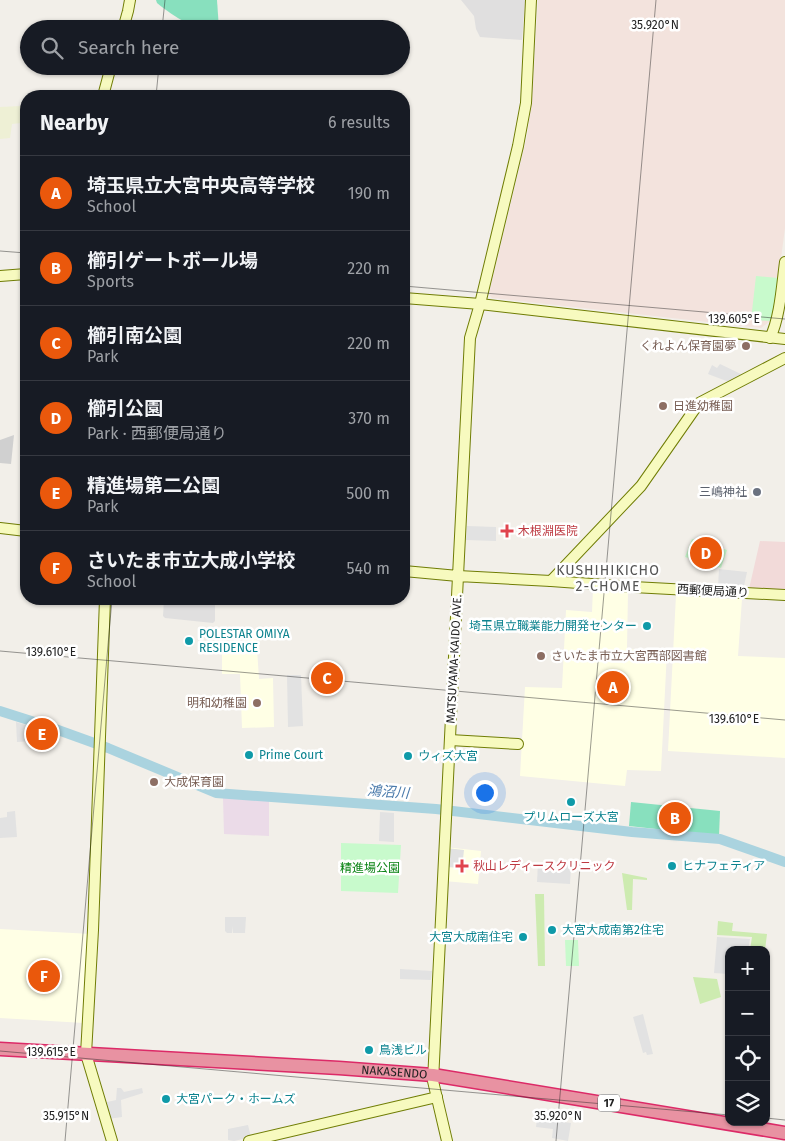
<!DOCTYPE html>
<html lang="en">
<head>
<meta charset="utf-8">
<style>
	body { margin:0; font-family:"Fira Sans","Noto Sans JP",sans-serif; background:#242831; color:#f1f3f6 }
	.controls { position:absolute; right:15px; bottom:15px; display:grid; overflow:hidden; border-radius:10px; box-shadow:0 1px 4px #0004 }
	.controls button { width:45px; height:45px; display:grid; place-items:center; padding:0; border:0; border-bottom:1px solid #363941; background:#171b24; color:#f1f3f6; font:25px sans-serif }
	.you { position:absolute; left:484px; top:792px; width:18px; height:18px; margin:-12px; border:4px solid #fff; border-radius:50%; background:#1a73e8; box-shadow:0 0 0 8px #1a73e833 }
	.badge { display:grid; place-items:center; width:32px; height:32px; border-radius:50%; background:#ea580c; color:#fff; font-size:16px; font-weight:700 }
	.pin { position:absolute; translate:-50% -50%; border:2px solid #fff; box-shadow:0 1px 5px #0006 }
	.list { margin:0; padding:0; list-style:none }
	h2 { display:flex; justify-content:space-between; align-items:center; height:65px; margin:0; padding:0 20px; font-size:21px }
	h2 small { font-size:16px; font-weight:400; color:#9ea1a6 }
	.list li { display:grid; grid-template-columns:32px 1fr auto; gap:15px; align-items:center; box-sizing:border-box; height:75px; padding:0 20px; border-top:1px solid #363941 }
	.list b { display:block; font-size:19px; white-space:nowrap }
	.list p { margin:0; font-size:16px; white-space:nowrap; color:#9ea1a6 }
	.list em { font-size:16px; font-style:normal; color:#9ea1a6 }
	.icon { flex:none; width:28px; height:28px; fill:none; stroke:currentColor; stroke-width:2; stroke-linecap:round; stroke-linejoin:round }
	.map { position:relative; flex:none; width:785px; height:1141px; overflow:hidden }
	.search { position:absolute; background:#171b24; box-shadow:0 1px 4px #0004; left:20px; top:20px; width:390px; height:55px; display:flex; align-items:center; gap:12px; box-sizing:border-box; padding:0 18px; border-radius:28px; color:#9ea1a6; font-size:19px }
	.panel { position:absolute; background:#171b24; box-shadow:0 1px 4px #0004; left:20px; top:90px; width:390px; height:515px; border-radius:20px }
	.map>svg:first-child { display:block }
</style>
</head>
<body>
<div class="map">
<svg width="785" height="1141" viewBox="0 0 785 1141">
	<rect width="100%" height="100%" fill="#f2efe9"/>
	<g fill="#e0dfdf">
		<polygon points="461,0 525,0 522,40 480,37 476,29 474,16"/>
		<polygon points="164,599 215,599 215,621 213,623 165,618 163,616"/>
	</g>
	<polygon fill="#f2dad9" points="760,541 785,542 785,591 749,589"/>
	<polygon fill="#ebdbe8" points="223,798 269,801 269,836 224,834"/>
	<g fill="#ffffe5">
		<polygon points="593,588 628,591 627,649 667,651 661,771 627,770 625,786 520,776 525,687 562,688 566,610 592,612"/>
		<polygon points="676,595 742,599 738,656 785,658 785,758 668,751"/>
		<polygon points="248,633 256,633 259,679 273,678 274,727 242,728 240,674 222,674 222,653 248,652"/>
		<polygon points="445,847 481,851 478,884 444,881"/>
		<polygon points="0,929 91,934 84,1023 0,1018"/>
	</g>
	<polygon fill="#d0d0d0" points="14,435 11,464 0,463 0,440"/>
	<polygon fill="#f3e3dd" points="538,0 785,0 785,228 773,319 761,328 492,298 490,296 489,293 527,136 532,99"/>
	<polygon fill="#eef0d5" points="21,106 21,123 12,124 10,138 0,139 0,107"/>
	<g fill="#cdebb0">
		<polygon points="622,873 647,878 647,880 633,879 632,910 627,910"/>
		<polygon points="535,894 544,894 545,966 538,966"/>
		<polygon points="718,921 733,923 732,931 767,934 765,950 750,950 752,937 717,935"/>
		<polygon points="693,977 717,979 721,997 700,1004"/>
	</g>
	<g fill="#c8facc">
		<polygon points="756,276 778,278 773,319 771,321 751,320"/>
		<polygon points="692,539 727,550 721,568 685,557"/>
		<polygon points="341,843 401,845 398,893 341,891"/>
		<polygon points="565,940 578,940 579,966 566,966"/>
	</g>
	<g fill="#88e0be">
		<path d="M156,0H217L219,29C192,29 177,19 157,3Z"/>
		<polygon points="631,802 720,811 719,836 629,826"/>
	</g>
	<g fill="#e2e2e2">
		<polygon points="720,364 743,375 729,382 708,374 712,365 717,368"/>
		<polygon points="467,526 496,527 496,541 466,540"/>
		<polygon points="719,569 747,572 744,586 742,588 718,587"/>
		<polygon points="287,675 301,675 303,726 288,727"/>
		<polygon points="16,722 32,727 34,741 17,742"/>
		<polygon points="15,811 17,837 0,838 0,818 7,817 7,812"/>
		<polygon points="380,812 394,813 394,842 379,841"/>
		<polygon points="446,848 464,850 462,868 446,867"/>
		<polygon points="538,863 571,865 570,884 537,882"/>
		<polygon points="225,917 246,917 245,933 233,933 233,926 232,933 227,933 225,931"/>
		<polygon points="717,937 750,939 748,950 729,950 729,974 714,973"/>
		<polygon points="400,969 432,971 431,980 400,979"/>
		<polygon points="643,1014 653,1054 647,1055 646,1052 643,1053 633,1017"/>
		<polygon points="117,1088 121,1088 124,1092 142,1088 143,1093 121,1100 122,1117 108,1119 103,1103 116,1100"/>
		<polygon points="537,1118 571,1123 568,1141 552,1138 553,1129 536,1127"/>
		<polygon points="248,1125 251,1137 234,1141 228,1140 228,1129"/>
	</g>
	<g fill="none" stroke-linecap="round" stroke-linejoin="round">
		<polyline stroke="#aad3df" stroke-width="10" points="0,711 47,726 108,748 216,793 436,809 632,832 720,839 785,862"/>
		<defs>
			<g id="secondary">
				<polyline points="123,29 128,11 130,0"/>
				<polyline points="103,96 111,66"/>
				<polyline points="0,276 26,274"/>
				<polyline points="404,298 480,304 785,339"/>
				<path d="M770,338C780,318 782,284 785,262"/>
				<polyline points="0,528 26,531"/>
				<polyline points="404,571 458,576 470,338 480,304 518,146 526,103 531,0"/>
				<polyline points="551,581 633,587 785,595"/>
				<polyline points="105,599 93,930 86,1054 112,1141"/>
				<polyline points="450,740 518,744"/>
				<polyline points="249,1141 437,1097"/>
				<polyline points="447,1141 433,1081 458,576 551,581 641,486 699,403 785,358"/>
			</g>
			<g id="highway">
				<path id="s1" d="M0,1049L339,1068L433,1075L785,1133"/>
			</g>
		</defs>
		<use href="#secondary" stroke="#707d05" stroke-width="12"/>
		<use href="#highway" stroke="#dc2a67" stroke-width="15"/>
		<use href="#secondary" stroke="#f7fabf" stroke-width="10"/>
		<use href="#highway" stroke="#e892a2" stroke-width="12"/>
	</g>
	<path fill="none" stroke="#222" stroke-width="1" stroke-opacity="0.45" d="M162,29L165,0M156,96L159,66M0,251L26,253M404,286L785,319M0,651L785,720M0,1051L729,1115M766,1118L785,1120M65,1141L112,599M556,1141L656,0"/>
	<g fill="#8d6e63" stroke="#fff" stroke-width="2">
		<circle cx="746" cy="346" r="5"/>
		<circle cx="663" cy="406" r="5"/>
		<circle cx="541" cy="656" r="5"/>
		<circle cx="257" cy="703" r="5"/>
		<circle cx="154" cy="782" r="5"/>
	</g>
	<circle fill="#6b7280" stroke="#fff" stroke-width="2" cx="757" cy="492" r="5"/>
	<g fill="#e0444e" stroke="#fff" stroke-width="2">
		<path d="M504.5 523.5h5v5h5v5h-5v5h-5v-5h-5v-5h5z"/>
		<path d="M459.5 858.5h5v5h5v5h-5v5h-5v-5h-5v-5h5z"/>
	</g>
	<g fill="#0f9aa8" stroke="#fff" stroke-width="2">
		<circle cx="647" cy="626" r="5"/>
		<circle cx="189" cy="641" r="5"/>
		<circle cx="249" cy="755" r="5"/>
		<circle cx="408" cy="756" r="5"/>
		<circle cx="571" cy="802" r="5"/>
		<circle cx="672" cy="866" r="5"/>
		<circle cx="552" cy="930" r="5"/>
		<circle cx="523" cy="937" r="5"/>
		<circle cx="369" cy="1050" r="5"/>
		<circle cx="166" cy="1099" r="5"/>
	</g>
	<g text-anchor="middle" dominant-baseline="central" stroke-width="5" stroke-linejoin="round" paint-order="stroke">
		<rect fill="#fff" stroke="#646464" stroke-width="1" x="598" y="1094.5" width="22" height="17" rx="4"/>
		<g font-size="11" font-weight="bold" fill="#222">
			<text x="609" y="1103">17</text>
		</g>
		<g font-size="12" fill="#785e54" stroke="#fff" text-anchor="start">
			<text x="736" y="346" text-anchor="end">くれよん保育園夢</text>
			<text x="673" y="406">日進幼稚園</text>
			<text x="551" y="656">さいたま市立大宮西部図書館</text>
			<text x="247" y="703" text-anchor="end">明和幼稚園</text>
			<text x="164" y="782">大成保育園</text>
		</g>
		<g font-size="12" fill="#5b616d" stroke="#fff" text-anchor="end">
			<text x="747" y="492">三嶋神社</text>
		</g>
		<g font-size="12" fill="#be3a42" stroke="#fff" text-anchor="start">
			<text x="518" y="531">木根淵医院</text>
			<text x="473" y="866">秋山レディースクリニック</text>
		</g>
		<g font-size="12" fill="#222" stroke="#fff">
			<text transform="translate(713 591) rotate(3)">西郵便局通り</text>
			<text transform="translate(454 659) rotate(-87)">MATSUYAMA-KAIDO AVE.</text>
			<text stroke="none"><textPath href="#s1" startOffset="395">NAKASENDO</textPath></text>
		</g>
		<g font-size="12" fill="#0d838f" stroke="#fff" text-anchor="start">
			<text x="637" y="626" text-anchor="end">埼玉県立職業能力開発センター</text>
			<text x="199" y="634">POLESTAR OMIYA<tspan x="199" dy="14">RESIDENCE</tspan></text>
			<text x="259" y="755">Prime Court</text>
			<text x="418" y="756">ウィズ大宮</text>
			<text x="571" y="817" text-anchor="middle">プリムローズ大宮</text>
			<text x="682" y="866">ヒナフェティア</text>
			<text x="562" y="930">大宮大成南第2住宅</text>
			<text x="513" y="937" text-anchor="end">大宮大成南住宅</text>
			<text x="379" y="1050">鳥浅ビル</text>
			<text x="176" y="1099">大宮パーク・ホームズ</text>
		</g>
		<g font-size="12" fill="#0c8416" stroke="#fff">
			<text x="370" y="868">精進場公園</text>
		</g>
		<g font-size="14" letter-spacing="1" fill="#555" stroke="#fff">
			<text x="608" y="570">KUSHIHIKICHO<tspan x="608" dy="16">2-CHOME</tspan></text>
		</g>
		<g font-size="14" font-style="italic" fill="#4a7aab" stroke="#fff">
			<text transform="translate(388 792) rotate(4)">鴻沼川</text>
		</g>
	</g>
	<g font-size="12" text-anchor="middle" fill="#222" stroke="#fff" stroke-width="5" stroke-linejoin="round" paint-order="stroke">
		<text x="655" y="29">35.920°N</text>
		<text x="734" y="323">139.605°E</text>
		<text x="51" y="656">139.610°E</text>
		<text x="734" y="723">139.610°E</text>
		<text x="51" y="1056">139.615°E</text>
		<text x="66" y="1120">35.915°N</text>
		<text x="558" y="1120">35.920°N</text>
	</g>
</svg>
<div class="controls">
<button>+</button>
<button>−</button>
<button><svg class="icon" aria-label="locate" viewBox="0 0 24 24"><circle cx="12" cy="12" r="6"/><path d="M12 2v4M12 18v4M2 12h4M18 12h4"/></svg></button>
<button><svg class="icon" aria-label="layers" viewBox="0 0 24 24"><path d="M12 4l9 5-9 5-9-5zM3 14l9 5 9-5"/></svg></button>
</div>
<div class="you"></div>
<div class="pin badge" style="left:613px;top:687px">A</div>
<div class="pin badge" style="left:675px;top:818px">B</div>
<div class="pin badge" style="left:327px;top:678px">C</div>
<div class="pin badge" style="left:706px;top:553px">D</div>
<div class="pin badge" style="left:42px;top:734px">E</div>
<div class="pin badge" style="left:44px;top:976px">F</div>
<div class="search"><svg class="icon" aria-label="search" viewBox="0 0 24 24"><circle cx="10" cy="10" r="6"/><path d="M15 15l6 6"/></svg>Search here</div>
<section class="panel">
<h2>Nearby<small>6 results</small></h2>
<ul class="list">
<li><span class="badge">A</span><div><b>埼玉県立大宮中央高等学校</b><p>School</p></div><em>190 m</em></li>
<li><span class="badge">B</span><div><b>櫛引ゲートボール場</b><p>Sports</p></div><em>220 m</em></li>
<li><span class="badge">C</span><div><b>櫛引南公園</b><p>Park</p></div><em>220 m</em></li>
<li><span class="badge">D</span><div><b>櫛引公園</b><p>Park · 西郵便局通り</p></div><em>370 m</em></li>
<li><span class="badge">E</span><div><b>精進場第二公園</b><p>Park</p></div><em>500 m</em></li>
<li><span class="badge">F</span><div><b>さいたま市立大成小学校</b><p>School</p></div><em>540 m</em></li>
</ul>
</section>
</div>
</body>
</html>
